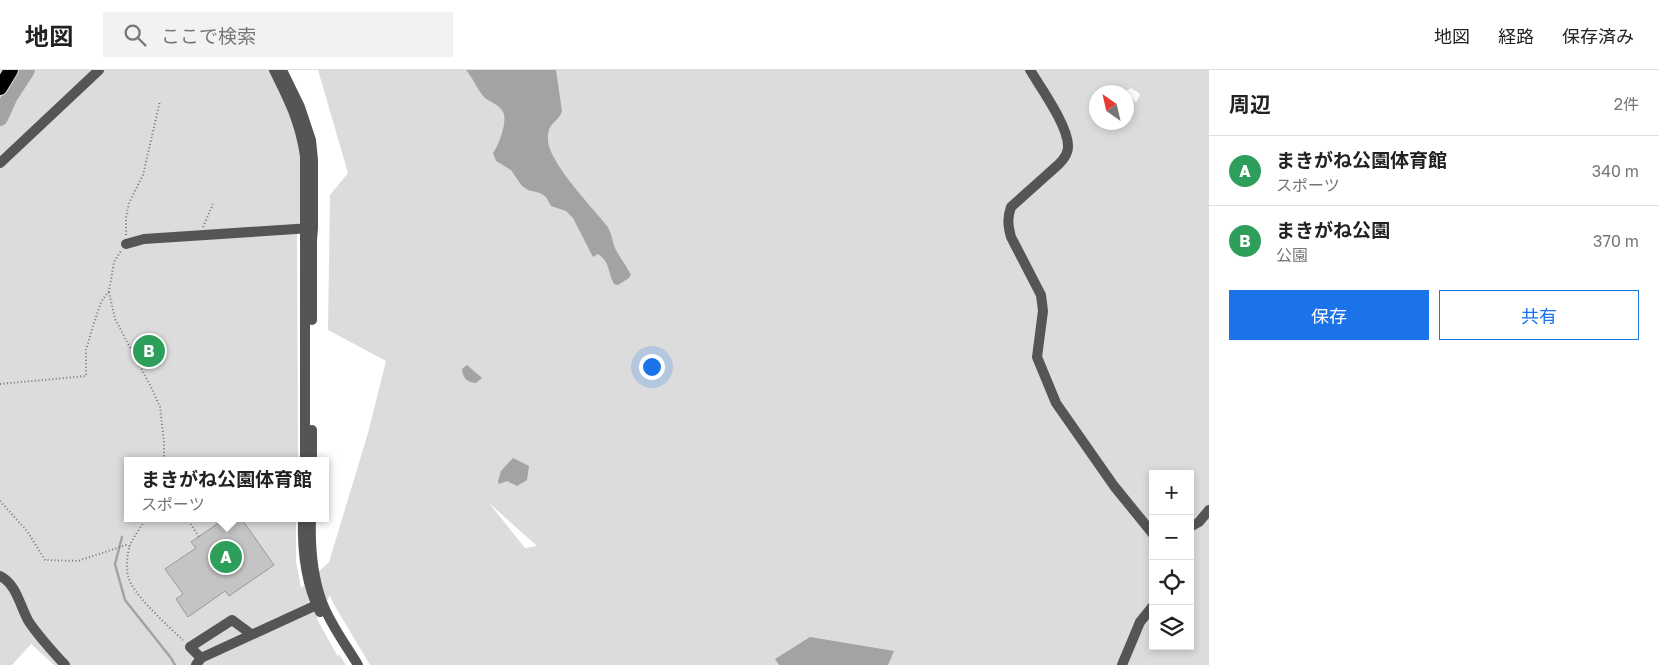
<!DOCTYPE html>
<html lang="ja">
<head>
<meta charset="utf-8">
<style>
	body { margin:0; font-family:"Golos Text","Noto Sans JP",sans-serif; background:#f2f2f2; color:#222 }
	.controls { position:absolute; right:15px; bottom:15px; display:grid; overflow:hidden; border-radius:0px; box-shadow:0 2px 8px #0003 }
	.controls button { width:45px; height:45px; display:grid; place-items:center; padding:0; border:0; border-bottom:1px solid #e0e0e0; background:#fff; color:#222; font:25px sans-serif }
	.compass { position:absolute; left:1089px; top:15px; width:45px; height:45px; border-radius:50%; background:#fff; box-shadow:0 2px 8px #0003; rotate:326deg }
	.you { position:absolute; left:651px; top:296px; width:18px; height:18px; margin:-12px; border:4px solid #fff; border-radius:50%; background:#1a73e8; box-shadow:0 0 0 8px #1a73e833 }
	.badge { display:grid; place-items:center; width:32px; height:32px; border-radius:50%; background:#1a73e8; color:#fff; font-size:16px; font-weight:700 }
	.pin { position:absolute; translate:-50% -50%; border:2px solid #fff; box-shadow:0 1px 5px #0006 }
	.popup { position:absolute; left:124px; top:387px; width:205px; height:65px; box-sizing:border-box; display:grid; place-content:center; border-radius:0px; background:#fff; filter:drop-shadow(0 1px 4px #0005); font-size:16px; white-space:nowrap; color:#767676 }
	.popup b { font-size:19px; color:#222 }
	.popup::after { content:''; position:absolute; left:50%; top:100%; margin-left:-10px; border:10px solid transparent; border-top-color:#fff }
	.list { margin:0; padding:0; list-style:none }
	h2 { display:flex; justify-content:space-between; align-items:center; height:65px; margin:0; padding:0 20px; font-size:21px }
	h2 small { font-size:16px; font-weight:400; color:#767676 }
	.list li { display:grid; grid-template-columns:32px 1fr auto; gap:15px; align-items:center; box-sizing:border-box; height:70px; padding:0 20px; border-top:1px solid #e0e0e0 }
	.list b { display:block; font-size:19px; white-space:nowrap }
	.list p { margin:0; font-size:16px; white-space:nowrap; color:#767676 }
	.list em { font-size:16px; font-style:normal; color:#767676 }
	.actions { display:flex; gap:10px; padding:15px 20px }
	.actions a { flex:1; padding:11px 0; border:1px solid #1a73e8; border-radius:0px; text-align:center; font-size:18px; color:#1a73e8 }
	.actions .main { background:#1a73e8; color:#fff }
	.icon { flex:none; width:28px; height:28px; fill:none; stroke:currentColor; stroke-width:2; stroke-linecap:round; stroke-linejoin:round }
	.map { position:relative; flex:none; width:1209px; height:595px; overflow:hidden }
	header { display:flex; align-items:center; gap:30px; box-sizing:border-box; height:70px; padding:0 25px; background:#fff; border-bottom:1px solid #e0e0e0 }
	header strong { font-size:24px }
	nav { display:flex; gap:28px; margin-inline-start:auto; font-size:18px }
	.search { width:350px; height:45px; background:#f2f2f2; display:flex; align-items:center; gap:12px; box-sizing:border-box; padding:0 18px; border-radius:0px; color:#767676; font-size:19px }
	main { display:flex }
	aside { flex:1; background:#fff }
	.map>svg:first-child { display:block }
</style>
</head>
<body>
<header>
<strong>地図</strong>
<div class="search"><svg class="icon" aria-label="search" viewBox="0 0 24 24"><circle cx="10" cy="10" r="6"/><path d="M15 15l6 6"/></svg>ここで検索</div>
<nav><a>地図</a><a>経路</a><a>保存済み</a></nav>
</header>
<main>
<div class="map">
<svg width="1209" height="595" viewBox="0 0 1209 595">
	<rect width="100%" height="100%" fill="#fff"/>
	<path fill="#dcdcdc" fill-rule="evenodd" d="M0,0H270L290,39L300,72L303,147L299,153L297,167L298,391H127V448H296V491L301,518L329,492L368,363L386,291L328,260L330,125L348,103L318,0H1209V595H370L333,533L330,525L317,549L338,587L339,584L346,595H54L31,574L12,595H0ZM1131,18L1140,24L1136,33L1126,21ZM1096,22H1126V52H1096ZM1153,404H1190V576H1153ZM489,433L537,476L525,478Z"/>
	<g fill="#a3a3a3">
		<path d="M466,0H556L562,41C558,54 547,51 548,71C550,94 592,137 607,156C612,163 612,171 615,178C619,187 626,195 631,205L629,208L618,215L614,214C607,201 611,193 598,184L593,187L573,148L566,141L551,136L546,127L540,123L528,120L522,116L511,100L496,91L493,83C499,75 508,50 503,42C499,34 489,32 484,27C477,19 473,8 466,0Z"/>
		<path d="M467,295L482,308L476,313C466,312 463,308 462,299Z"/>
		<polygon points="513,388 529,396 527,410 517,416 507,411 499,414 498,411 501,401"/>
		<polygon points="810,567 894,581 888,595 779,595 775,589"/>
	</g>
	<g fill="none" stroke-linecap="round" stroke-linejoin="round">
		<polyline stroke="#a3a3a3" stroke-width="2.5" points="122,467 115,494 125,530 171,588 175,595"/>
		<polyline stroke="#a3a3a3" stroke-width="16" points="0,48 10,26 27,0"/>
	</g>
	<polygon fill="#c4c4c4" stroke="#999" points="226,448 241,448 274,495 229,526 225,521 188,547 176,529 183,524 165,499 196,478 191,472"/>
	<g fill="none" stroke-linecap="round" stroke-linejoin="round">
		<defs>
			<polyline id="highway" points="0,18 11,0"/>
		</defs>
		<use href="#highway" stroke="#dbdbdb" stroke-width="16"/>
		<g stroke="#777" stroke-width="2" stroke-dasharray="1 2.5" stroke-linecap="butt">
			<polyline points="203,157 213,134"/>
			<polyline points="126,165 126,147 129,133 143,105 160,31"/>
			<polyline points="109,222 115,249 150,315 160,337 164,372 164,391"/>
			<polyline points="0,314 86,306 86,280 93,256 101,232 109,221 114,192 121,181"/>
			<polyline points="0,431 27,461 45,490 78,491 126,475 130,476"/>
			<path d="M146,448C141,457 134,466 130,475C127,483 126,497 128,506C132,524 169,557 183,570"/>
			<polyline points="187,448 199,467"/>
		</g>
		<g stroke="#555" stroke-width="10">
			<path d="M274,0C289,30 300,52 305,86V391"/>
			<polyline points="282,0 300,37 311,70 313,90 313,158 312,170 312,250"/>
			<path d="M1030,0C1041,18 1069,57 1068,77C1068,84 1064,89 1059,94L1011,137C1007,148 1008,156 1011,167L1041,225L1043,241L1037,287L1056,333L1114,416L1153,464"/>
			<polyline points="0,93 99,0"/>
			<polyline points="126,174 144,169 311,158"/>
			<polyline points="312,391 312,360"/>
			<path d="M303,448C302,481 305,513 320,542"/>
			<path d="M311,448C310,477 312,505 322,532C330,554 346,575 358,595"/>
			<polyline points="1190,457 1199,452 1209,440"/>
			<path d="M0,506C17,514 20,537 29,552C40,568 52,581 65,595"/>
			<polyline points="201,588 190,577 232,550 251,564"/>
			<polyline points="196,595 201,588 321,533"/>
			<polyline points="1122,595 1140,552 1153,536"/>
		</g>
		<use href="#highway" stroke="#000" stroke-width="14"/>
	</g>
</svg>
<div class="controls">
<button>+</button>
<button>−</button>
<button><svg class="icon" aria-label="locate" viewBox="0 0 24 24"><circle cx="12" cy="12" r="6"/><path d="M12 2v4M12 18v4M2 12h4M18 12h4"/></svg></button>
<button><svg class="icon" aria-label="layers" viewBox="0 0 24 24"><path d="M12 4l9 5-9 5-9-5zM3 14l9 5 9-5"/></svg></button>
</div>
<svg class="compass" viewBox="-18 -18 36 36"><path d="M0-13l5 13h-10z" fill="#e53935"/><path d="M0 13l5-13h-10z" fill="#767676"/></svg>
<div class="you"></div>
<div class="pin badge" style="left:226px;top:487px;background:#2e9e5b">A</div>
<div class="popup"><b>まきがね公園体育館</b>スポーツ</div>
<div class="pin badge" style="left:149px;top:281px;background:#2e9e5b">B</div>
</div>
<aside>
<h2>周辺<small>2件</small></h2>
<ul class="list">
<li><span class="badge" style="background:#2e9e5b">A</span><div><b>まきがね公園体育館</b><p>スポーツ</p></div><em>340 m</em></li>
<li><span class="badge" style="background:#2e9e5b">B</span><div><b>まきがね公園</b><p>公園</p></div><em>370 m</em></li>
</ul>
<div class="actions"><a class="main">保存</a><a>共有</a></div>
</aside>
</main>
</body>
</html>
